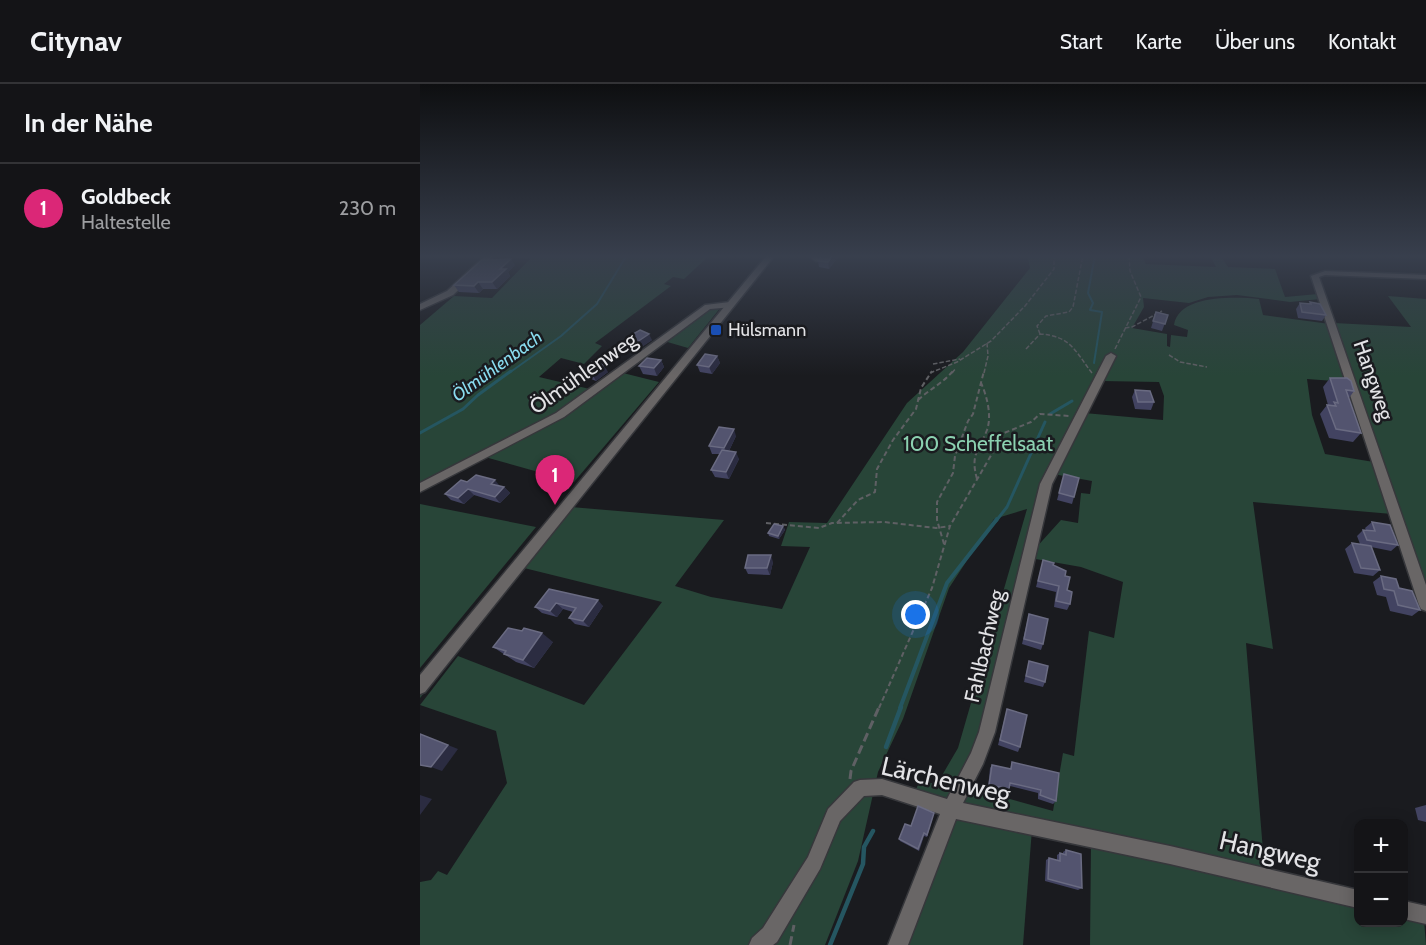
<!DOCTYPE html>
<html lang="de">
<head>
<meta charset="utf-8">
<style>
	body { margin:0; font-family:Cabin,sans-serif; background:#212124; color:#f1f3f6 }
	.controls { position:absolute; right:18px; bottom:18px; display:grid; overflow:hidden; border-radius:12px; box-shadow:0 3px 15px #0003 }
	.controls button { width:54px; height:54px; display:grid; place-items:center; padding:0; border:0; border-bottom:2px solid #333336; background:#141417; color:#f1f3f6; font:30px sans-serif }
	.you { position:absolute; left:496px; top:531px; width:21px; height:21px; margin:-15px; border:4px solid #fff; border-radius:50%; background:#1a73e8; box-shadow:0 0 0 9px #1a73e833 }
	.badge { display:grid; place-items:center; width:39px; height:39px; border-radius:50%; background:#db2777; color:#fff; font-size:20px; font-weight:700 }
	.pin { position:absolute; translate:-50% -50px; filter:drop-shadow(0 2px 3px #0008) }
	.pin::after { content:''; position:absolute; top:32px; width:21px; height:18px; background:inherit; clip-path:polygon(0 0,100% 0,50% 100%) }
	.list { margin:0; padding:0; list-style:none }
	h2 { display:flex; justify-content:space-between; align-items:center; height:78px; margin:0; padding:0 24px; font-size:26px }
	h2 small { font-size:20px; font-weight:400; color:#9d9ea1 }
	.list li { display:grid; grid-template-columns:39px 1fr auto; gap:18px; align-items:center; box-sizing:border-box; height:90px; padding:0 24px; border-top:2px solid #333336 }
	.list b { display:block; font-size:22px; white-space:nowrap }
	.list p { margin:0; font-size:20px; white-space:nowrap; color:#9d9ea1 }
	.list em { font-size:20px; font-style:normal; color:#9d9ea1 }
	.map { position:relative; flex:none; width:1006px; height:861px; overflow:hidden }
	header { display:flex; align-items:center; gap:36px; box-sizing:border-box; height:84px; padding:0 30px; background:#141417; border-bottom:2px solid #333336 }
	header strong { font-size:28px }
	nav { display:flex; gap:33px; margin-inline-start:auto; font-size:21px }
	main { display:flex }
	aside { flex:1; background:#141417 }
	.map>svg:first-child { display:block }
</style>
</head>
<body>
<header>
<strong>Citynav</strong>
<nav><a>Start</a><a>Karte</a><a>Über uns</a><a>Kontakt</a></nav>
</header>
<main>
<aside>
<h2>In der Nähe<small></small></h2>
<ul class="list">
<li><span class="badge">1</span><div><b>Goldbeck</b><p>Haltestelle</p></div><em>230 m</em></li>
</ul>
</aside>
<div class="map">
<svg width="1006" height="861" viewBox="0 0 1006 861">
	<rect width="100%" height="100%" fill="#1a1b1f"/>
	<g fill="#284538">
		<polygon points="73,171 290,171 264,195 253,193 244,200 251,202 175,259 182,262 164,280 141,274 119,293 174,306 139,330 0,402 0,241 34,212 72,214 110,175"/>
		<path d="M607,171H721L726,180L796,183L790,171H800L808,183L855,185L865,213L898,210L900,215L870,218L817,211L788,213L769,219L723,214L724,223L712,244L747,250V262L750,263L751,251L767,253L768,246L754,241C759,210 816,213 839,215L843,231L910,240L928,298L887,295L892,331L905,370L960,379L914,239L991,243L968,212L1006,215V512L972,430L833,418L853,565L826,559L845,791L823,792L938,820V838H984V831L1004,836L1006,861H670L671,759L535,722L546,703L633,727L643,669L654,672L669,547L694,554L703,498L661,483L610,474L613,467L641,436L658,439L661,409L670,410L672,397L633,390L664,329L743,336L744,312L739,298L681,297L624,400L555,672L529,721L494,709L500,697L517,700L538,664L607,425L574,435L529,504L483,635L458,688L438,777L405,861H0V798L11,796L18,787L27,791L87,699L76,647L0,621L38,572L164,621L242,518L104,484L0,614V610L151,423L304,436L255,502L291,513L362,525L390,463L361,462L369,438L407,439L487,319L543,268L610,184Z"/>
		<polygon points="293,223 301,223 268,264 244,257"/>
		<polygon points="203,289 239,298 154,398 65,373"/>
		<polygon points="0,420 116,443 0,584"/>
		<polygon points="532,728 612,745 603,861 483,861"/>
	</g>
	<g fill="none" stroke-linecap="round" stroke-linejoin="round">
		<g stroke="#255661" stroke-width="2">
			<polyline points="674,279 682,228 670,226 673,219 668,209 675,171"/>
			<polyline points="89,289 141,252 177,220 207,171"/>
		</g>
		<g stroke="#255661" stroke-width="3">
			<polyline points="630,330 652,317"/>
			<polyline points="0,349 43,325 58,311 91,287"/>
			<polyline points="576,437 587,423 625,338"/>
		</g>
		<polyline stroke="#255661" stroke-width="4" points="480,624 527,499 577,435"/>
		<g stroke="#255661" stroke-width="4.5">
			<polyline points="466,663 481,623"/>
			<polyline points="410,861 443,780 444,763 453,747"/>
		</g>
		<defs>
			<polyline id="service" points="391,171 396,175"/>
			<g id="minor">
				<polygon points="66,171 75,171 33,211 0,226 0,220 27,207"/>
				<polygon points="905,187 1006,191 1006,195 905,191 899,193 1006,501 1006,527 1001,525 999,521 891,192"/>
				<polygon points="310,218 313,219 313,223 290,225 144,333 0,408 0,399 136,329 285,221"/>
				<polygon points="691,269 696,272 632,400 575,648 563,680 543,719 750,762 938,806 938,824 750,780 536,735 488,861 468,861 520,730 462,711 444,712 420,737 400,785 357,858 353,861 329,861 332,854 343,844 388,773 408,725 434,698 440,696 462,695 527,715 551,669 559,648 620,400 686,272"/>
				<polygon points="984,817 1006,822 1006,840 984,835"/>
			</g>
			<polygon id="tertiary" points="347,171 355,171 5,608 0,610 0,591"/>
		</defs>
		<use href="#service" stroke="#36373b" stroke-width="7"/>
		<use href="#minor" stroke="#36373b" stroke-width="3"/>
		<use href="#tertiary" stroke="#36373b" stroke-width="3"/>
		<g stroke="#5f6064" stroke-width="1.5" stroke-dasharray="4.5 2" stroke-linecap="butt">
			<polyline points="705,244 712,243 742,227"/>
			<polyline points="620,250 617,242 626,232 649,228 653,223 663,171"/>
			<path d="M606,265L620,250C651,252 655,267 672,289"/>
			<polyline points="695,265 721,213 710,187 709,171"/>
			<polyline points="749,271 760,278 787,283"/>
			<polyline points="513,280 540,275"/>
			<polyline points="510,289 537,278 571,257 605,222 634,185 634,171"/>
			<polyline points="532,289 536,284"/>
			<polyline points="564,289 568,272 567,259"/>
		</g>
		<g stroke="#5f6064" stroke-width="2" stroke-dasharray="5 3" stroke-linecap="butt">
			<path d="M498,316C510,305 523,299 533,287"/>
			<path d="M557,395C550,370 559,367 567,346C572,332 567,312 561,299"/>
			<polyline points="346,439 399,444 412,439 464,438 516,444 530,442"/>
			<polyline points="417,439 438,416 455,408 457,385 473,356 496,325 501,304 512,287"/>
			<polyline points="524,460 517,436 517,418 533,389 535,372 548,337 553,330 564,287"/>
			<polyline points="459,624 512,504 530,442 584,349 611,338 620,330 649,332"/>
		</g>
		<g stroke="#5f6064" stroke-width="3" stroke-dasharray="9 4.5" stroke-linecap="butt">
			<polyline points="430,695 431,687 459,623"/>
			<polyline points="370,861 374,841"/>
		</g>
		<use href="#service" stroke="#696666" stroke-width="4.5"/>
		<use href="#minor" fill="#696666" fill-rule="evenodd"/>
		<use href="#tertiary" fill="#696666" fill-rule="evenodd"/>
	</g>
	<g fill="#424361">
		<polygon points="418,173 409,185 399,183 398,177"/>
		<polygon points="95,181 88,188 90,192 77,205 63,205 59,209 39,208 34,201"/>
		<polygon points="890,218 906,231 902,237 878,234 876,225 880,219 889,220"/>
		<polygon points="736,228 748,231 742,247 731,244"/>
		<polygon points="206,254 232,256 220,264 209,260"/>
		<polygon points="297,272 300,279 292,290 280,288 277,281"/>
		<polygon points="241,276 244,283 237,292 223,290 219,282"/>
		<polygon points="162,286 188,288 176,297 166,293"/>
		<polygon points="910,294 934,307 929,314 941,349 933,358 909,354 900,330 907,321 908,321 903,303"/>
		<polygon points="715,306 734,318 731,326 715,325 712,313"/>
		<polygon points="316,352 309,367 319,375 309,395 295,393 291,386 300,370 292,370 289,362"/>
		<polygon points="644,390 654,413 652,420 637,416"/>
		<polygon points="47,398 84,403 90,409 80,419 54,411 44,420 31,416 25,410"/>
		<polygon points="952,438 978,461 971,467 951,463 960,486 953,492 934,489 925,465 932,459 940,460 937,452 943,446 946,446 945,444"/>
		<polygon points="363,442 365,446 359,455 349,452 348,449"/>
		<polygon points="623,476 633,481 645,492 650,520 647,526 634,523 636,508 616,503"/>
		<polygon points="353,478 350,491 328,490 325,484"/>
		<polygon points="961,492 979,504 1000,526 992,532 970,527 966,513 957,511 953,498"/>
		<polygon points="129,505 183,522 169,543 155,540 149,534 153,528 143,525 137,533 122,529 115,523"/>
		<polygon points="609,530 623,560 621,566 602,560"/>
		<polygon points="133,558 114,584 96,578 73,563"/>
		<polygon points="609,577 625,598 623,603 604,598"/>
		<polygon points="587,625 600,663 598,668 578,661"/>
		<polygon points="592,678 636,717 633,720 618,715 618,709 590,702 588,708 568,704 570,684 572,681 590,685"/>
		<polygon points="1006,721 1006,738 998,736 995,724"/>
		<polygon points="514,729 507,753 504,752 499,767 480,757 479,755 491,742"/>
		<polygon points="646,766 662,804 658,806 625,797 626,776 629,774 637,776 637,771 640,769 643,770 643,768"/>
	</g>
	<g fill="#2b2c41">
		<polygon points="413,171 417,171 418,173 409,185 408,178"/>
		<polygon points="91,175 95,181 88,188 90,192 77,205 72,198 80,185"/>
		<polygon points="58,198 63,205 59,209 54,202"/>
		<polygon points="229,250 232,256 220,264 217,258"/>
		<polygon points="297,272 300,279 292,290 289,283"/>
		<polygon points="241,276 244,283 237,292 234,284"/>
		<polygon points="184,281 188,288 176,297 172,290"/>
		<polygon points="314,345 316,352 307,371 304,364"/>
		<polygon points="316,368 319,375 309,395 306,388"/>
		<polygon points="75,396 80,402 71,400"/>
		<polygon points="84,403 90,409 80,419 75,413"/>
		<polygon points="48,405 54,411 44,420 38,414"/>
		<polygon points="363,442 365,446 359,455 358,452"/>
		<polygon points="351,471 353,478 350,491 347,484"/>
		<polygon points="178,516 183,522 169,543 163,537"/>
		<polygon points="136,519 143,525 137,533 130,527"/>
		<polygon points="122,549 133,558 114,584 103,576"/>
		<polygon points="28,661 38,665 22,687 11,683"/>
		<polygon points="0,711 12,715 0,731"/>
	</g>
	<g fill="#53546f" stroke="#6a6b82" stroke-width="1.5">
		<polygon points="402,171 413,171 408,178 398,177"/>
		<polygon points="91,175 80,185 86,185 72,198 58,198 54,202 34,201 62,176"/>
		<polygon points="890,218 900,220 906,231 882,228 880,219 891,220"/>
		<polygon points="736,228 748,231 745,240 733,237"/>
		<polygon points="220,246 229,250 217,258 206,254"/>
		<polygon points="285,270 297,272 289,283 277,281"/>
		<polygon points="227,274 241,276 234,284 219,282"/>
		<polygon points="172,278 184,281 172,290 162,286"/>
		<polygon points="910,294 927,294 931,297 934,307 926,306 941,349 916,345 907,321 916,322 914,318 918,319"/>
		<polygon points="715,306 730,307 734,318 718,318"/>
		<polygon points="299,343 314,345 304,364 289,362"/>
		<polygon points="302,366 316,368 306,388 291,386"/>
		<polygon points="644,390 659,394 654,413 639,409"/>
		<polygon points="56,391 75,396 71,400 84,403 75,413 48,405 38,414 25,410 41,396 47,398"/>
		<polygon points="952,438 970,441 978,461 947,456 943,446 955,447"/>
		<polygon points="354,440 363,442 358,452 348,449"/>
		<polygon points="932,459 951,462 960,486 941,484"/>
		<polygon points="328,471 351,471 347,484 325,484"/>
		<polygon points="623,476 634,479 633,481 646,487 645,492 650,493 647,506 652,508 650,520 636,517 639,502 618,497"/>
		<polygon points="961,492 976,495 979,504 992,507 1000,526 978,521 974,507 964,505"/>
		<polygon points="129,505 178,516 163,537 149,534 156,524 136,519 130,527 115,523"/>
		<polygon points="609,530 628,535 623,560 604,555"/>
		<polygon points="88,544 102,547 104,544 122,549 103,576 84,570 86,567 73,563"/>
		<polygon points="609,577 628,582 625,598 606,592"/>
		<polygon points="587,625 607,631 600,663 580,656"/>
		<polygon points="0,650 28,661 11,683 0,681"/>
		<polygon points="592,678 639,689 636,717 620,711 621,706 590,699 589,705 569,701 572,681 591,685"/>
		<polygon points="498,722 514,729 507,751 504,749 498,765 479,755 485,740 491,742"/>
		<polygon points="646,766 661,770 662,804 628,795 629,774 640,777 640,769 646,771"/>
	</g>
	<linearGradient id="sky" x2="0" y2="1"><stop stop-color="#0e0f11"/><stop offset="0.59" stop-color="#383f4d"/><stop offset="1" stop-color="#383f4d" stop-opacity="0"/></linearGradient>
	<rect width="1006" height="292" fill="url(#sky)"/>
	<rect fill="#1a4fb4" stroke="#1a1b1f" stroke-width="2" x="290" y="240" width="12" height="12" rx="3"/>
	<g text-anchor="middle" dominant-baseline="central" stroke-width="5" stroke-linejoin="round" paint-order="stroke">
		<g font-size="18" fill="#e3e3e6" stroke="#1a1b1f" text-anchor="start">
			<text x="308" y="246">Hülsmann</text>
		</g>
		<g font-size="18" font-style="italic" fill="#89dcef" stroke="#1a1b1f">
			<text transform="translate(77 282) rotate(-36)">Ölmühlenbach</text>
		</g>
		<g font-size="21" fill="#e3e3e6" stroke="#1a1b1f">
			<text transform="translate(163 289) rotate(-35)">Ölmühlenweg</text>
			<text transform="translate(954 296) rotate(71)">Hangweg</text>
			<text transform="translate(564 562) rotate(-77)">Fahlbachweg</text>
		</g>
		<g font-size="21" fill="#8bd1b0" stroke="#1a1b1f">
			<text x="558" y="359">100 Scheffelsaat</text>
		</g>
		<g font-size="26" fill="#e3e3e6" stroke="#1a1b1f">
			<text transform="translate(526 696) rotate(13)">Lärchenweg</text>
			<text transform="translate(850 767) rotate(13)">Hangweg</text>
		</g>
	</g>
</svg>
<div class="controls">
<button>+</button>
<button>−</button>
</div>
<div class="you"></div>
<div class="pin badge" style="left:135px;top:421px">1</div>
</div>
</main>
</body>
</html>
